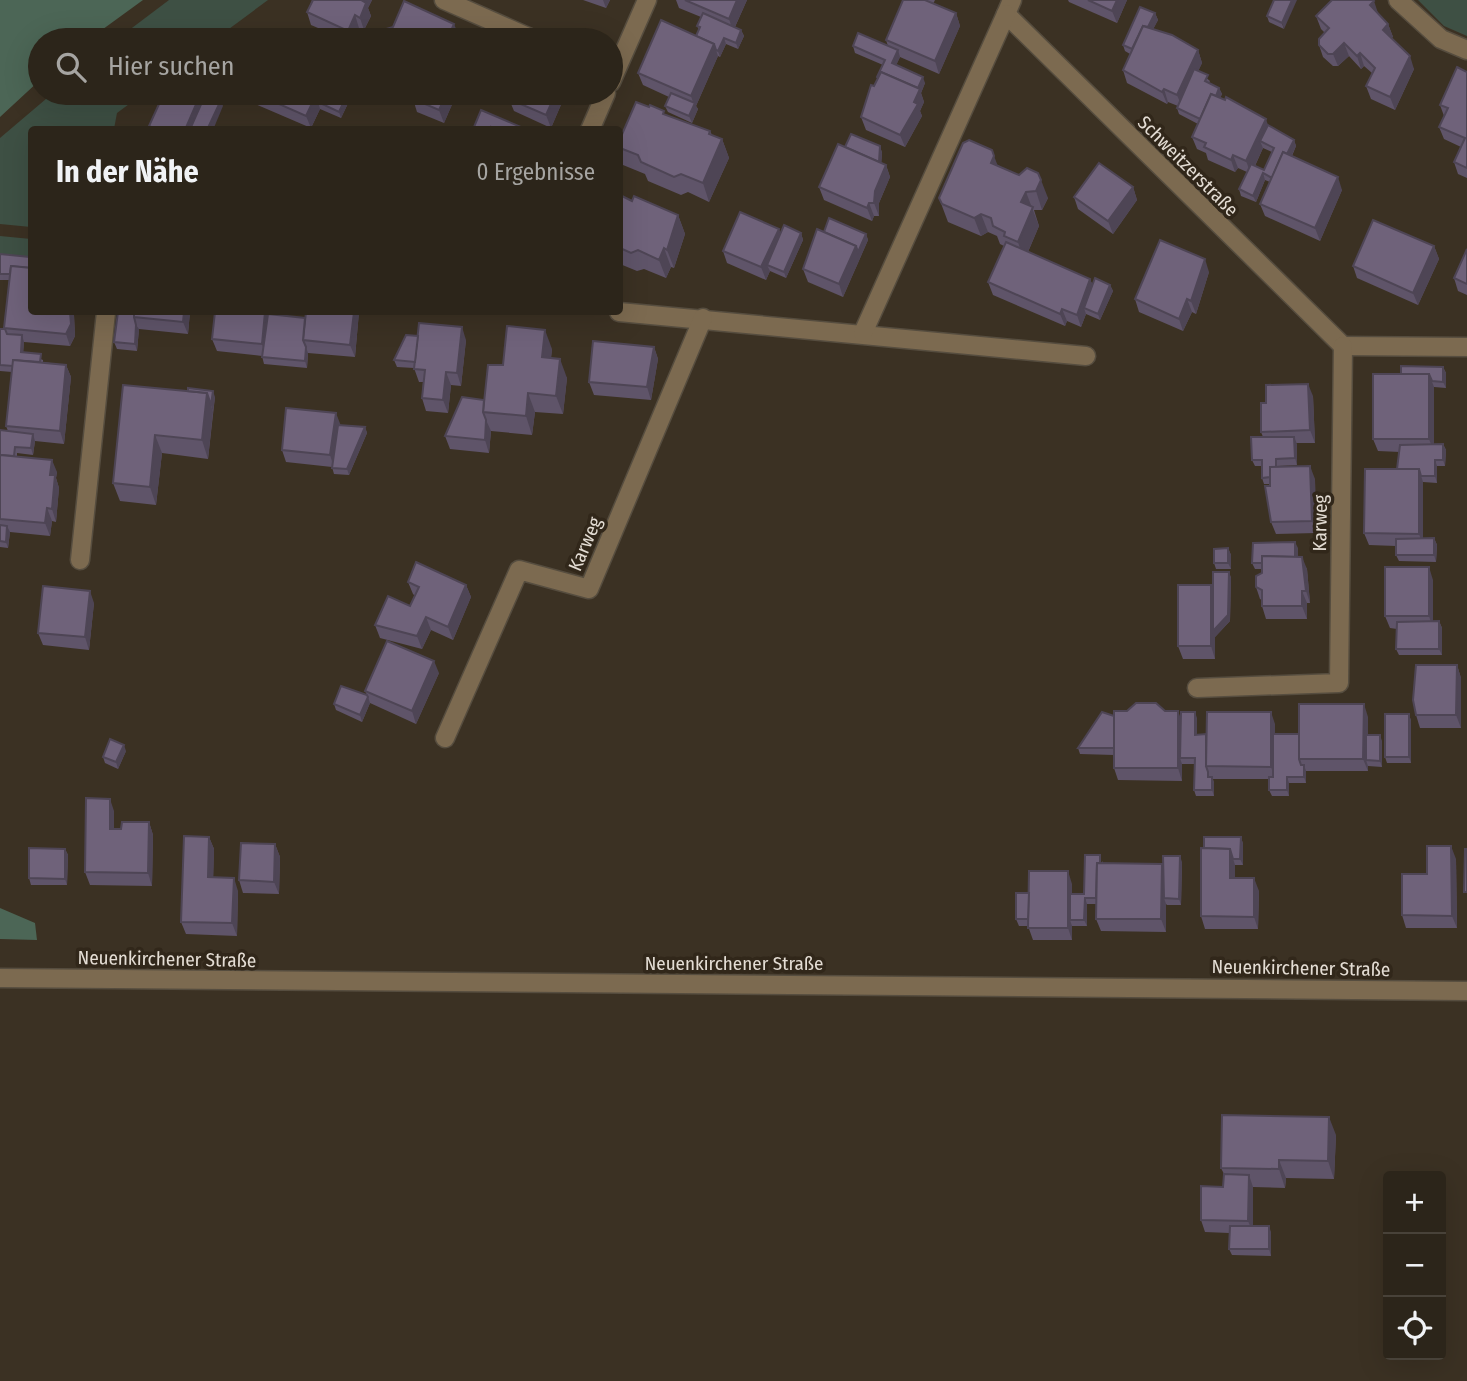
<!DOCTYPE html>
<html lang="de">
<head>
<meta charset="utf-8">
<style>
	body { margin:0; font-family:"Fira Sans Condensed",sans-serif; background:#383127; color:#f1f3f6 }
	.controls { position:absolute; right:21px; bottom:21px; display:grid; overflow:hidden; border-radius:7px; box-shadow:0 7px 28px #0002 }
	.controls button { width:63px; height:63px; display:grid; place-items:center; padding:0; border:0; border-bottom:2px solid #484239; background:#2c251a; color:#f1f3f6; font:35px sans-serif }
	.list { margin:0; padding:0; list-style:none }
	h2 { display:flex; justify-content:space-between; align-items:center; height:91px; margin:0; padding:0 28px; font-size:30px }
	h2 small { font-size:23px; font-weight:400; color:#a6a5a2 }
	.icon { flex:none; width:38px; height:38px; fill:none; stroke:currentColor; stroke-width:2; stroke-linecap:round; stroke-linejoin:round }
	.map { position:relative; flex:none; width:1467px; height:1381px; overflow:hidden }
	.search { position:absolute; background:#2c251a; box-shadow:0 7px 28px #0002; left:28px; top:28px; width:595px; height:77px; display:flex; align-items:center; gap:18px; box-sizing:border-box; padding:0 24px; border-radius:38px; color:#a6a5a2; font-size:26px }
	.panel { position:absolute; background:#2c251a; box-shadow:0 7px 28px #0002; left:28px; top:126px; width:595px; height:189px; border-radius:7px }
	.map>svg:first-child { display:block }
</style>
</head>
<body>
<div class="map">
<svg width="1467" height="1381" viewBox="0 0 1467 1381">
	<rect width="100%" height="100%" fill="#3b3123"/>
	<g fill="#3e5044">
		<polygon points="169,0 268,0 214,40 116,40"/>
		<polygon points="1418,0 1467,0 1467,36 1444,26"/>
		<polygon points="53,93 144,93 117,113 114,129 32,130 31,227 0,224 0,138"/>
		<polygon points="0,236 31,239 31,262 0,260"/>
	</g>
	<g fill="#4c6656">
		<polygon points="0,0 143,0 88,40 40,40 40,80 0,117"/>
		<polygon points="0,908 35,923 37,940 0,939"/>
	</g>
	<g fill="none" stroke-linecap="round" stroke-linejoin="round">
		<defs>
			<g id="minor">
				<polyline points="444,0 535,40"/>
				<polyline points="1012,0 1006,14 1343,346"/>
				<polyline points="1398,0 1441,39 1467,50"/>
				<polyline points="611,82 647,0"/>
				<polyline points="590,130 606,93"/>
				<polyline points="619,312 1086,356"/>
				<polyline points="863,333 1006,14"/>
				<polyline points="1343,346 1467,347"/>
				<polyline points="80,560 106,312"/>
				<polyline points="1197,688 1339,683 1343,346"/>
				<polyline points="445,738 519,570 589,589 703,318"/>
				<polyline points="0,978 1467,991"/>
			</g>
		</defs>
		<use href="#minor" stroke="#564d3f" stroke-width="21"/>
		<use href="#minor" stroke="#7c6a50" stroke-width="18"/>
	</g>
	<g fill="#5f5469" fill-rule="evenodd">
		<polygon points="312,0 372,0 368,8 371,16 364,30 359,28 354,40 346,40 311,25 307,12"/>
		<polygon points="583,0 610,0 606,8"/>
		<polygon points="676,0 747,0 735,27 741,30 744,36 738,49 726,44 720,57 718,56 696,106 698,109 692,123 668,112 665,106 669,97 643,85 638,73 696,36 699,30 697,26 701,17 679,8"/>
		<polygon points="903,0 935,0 933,4 956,13 960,26 939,74 900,57 896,65 925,83 921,93 924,102 920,111 922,116 905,147 866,130 861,117 883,65 855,53 853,46 888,46 886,40"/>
		<polygon points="1068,0 1127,0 1117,23 1069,2"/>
		<polygon points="1274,0 1284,29 1269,22 1267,16"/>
		<path d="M1155,13L1158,20L1153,29L1198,50L1202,63L1198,71L1210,81L1209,83L1219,88L1222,94L1220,98L1294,140L1296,146L1292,156L1342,190L1320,241L1265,216L1260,204L1270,182L1265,180L1256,202L1241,196L1239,189L1247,172L1238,168L1235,172L1208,160L1206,153L1197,149L1192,137L1198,124L1179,114L1177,108L1178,106L1168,102L1167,104L1127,83L1123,70L1130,54L1125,51L1123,45ZM1263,148L1272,152L1264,170L1255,166Z"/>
		<polygon points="1378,14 1388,24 1393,37 1391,38 1414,69 1395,110 1371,99 1366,86 1372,73 1364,66 1361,69 1349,56 1338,66 1333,66 1323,57 1319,45 1325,33 1321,29 1316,16"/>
		<polygon points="1467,72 1467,178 1458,174 1454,162 1461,147 1444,139 1439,127 1444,116 1440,105"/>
		<polygon points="250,93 353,93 341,118 320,109 311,128 253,103"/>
		<polygon points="415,93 457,93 444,123 417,112 413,99"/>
		<polygon points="566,93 551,128 514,111 509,99"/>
		<polygon points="666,115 710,131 712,135 722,139 729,158 709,202 688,192 681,195 648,181 645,174 623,165 620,155 620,139"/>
		<polygon points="880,146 882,153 881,163 886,165 890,177 879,203 879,216 874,216 872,221 824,200 819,187"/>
		<polygon points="998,165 1048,198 1042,210 1034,210 1039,226 1028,252 1090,279 1093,286 1110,285 1113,291 1100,320 1086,314 1081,327 1067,321 1065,326 993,295 988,282 1004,246 1000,244 997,236 988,232 981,236 948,222 939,198"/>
		<polygon points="1133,187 1137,200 1113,234 1078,209 1074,197"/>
		<polygon points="620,195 632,201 678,215 685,234 674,268 671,267 666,278 644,269 637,271 620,264"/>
		<polygon points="779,229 780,233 801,233 803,240 786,278 770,271 766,280 727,263 723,251"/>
		<polygon points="824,232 866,234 868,240 843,297 808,282 803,269"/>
		<polygon points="1434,246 1439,259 1418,305 1357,278 1353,266"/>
		<polygon points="1467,249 1467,295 1458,291 1454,278"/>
		<polygon points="0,254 32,312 75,312 74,315 75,336 70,346 24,342 23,352 43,360 43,362 66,365 71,377 64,444 35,441 33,455 17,453 17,456 57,472 56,478 59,488 56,522 52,521 50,536 10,532 8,548 0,547 0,430 8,431 6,426 12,372 0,371 0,329 5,329 9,280 0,280"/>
		<polygon points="1209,272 1196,314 1192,312 1183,331 1139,312 1135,299"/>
		<polygon points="118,312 190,312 188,334 139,329 137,351 117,349 114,342"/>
		<polygon points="215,312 271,312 271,315 305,318 306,312 359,312 355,357 308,353 307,368 264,364 262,356 217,351 212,339"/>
		<polygon points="466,340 461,386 451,385 448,413 426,411 422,398 423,382 419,382 414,368 397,367 394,360"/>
		<polygon points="654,347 658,359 651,400 594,395 589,382"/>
		<polygon points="552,349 551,358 567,378 563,414 535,412 532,435 491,431 489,453 450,449 445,436 484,400 503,365"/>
		<polygon points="1443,367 1446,373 1446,388 1434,387 1434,444 1443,444 1446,450 1445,466 1437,466 1437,483 1423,482 1423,539 1434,538 1437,545 1436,562 1399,561 1396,555 1396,546 1369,545 1364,533 1397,469 1400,452 1378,451 1373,439 1401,374"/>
		<polygon points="123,385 215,397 208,459 162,453 156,505 120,501 113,483"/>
		<polygon points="1313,396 1315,443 1296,443 1297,465 1278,466 1279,467 1315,479 1316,533 1276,534 1271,522 1270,484 1264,484 1262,478 1262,466 1255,466 1252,460 1263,437 1261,432 1266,403"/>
		<polygon points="341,425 365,427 367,433 349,475 334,474 332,467 286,462 282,450"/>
		<polygon points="1228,548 1231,555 1231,569 1216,569 1214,563"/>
		<polygon points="1298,548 1298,557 1307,569 1310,603 1307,603 1307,619 1266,619 1262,606 1262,600 1260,599 1256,587 1262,573 1262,569 1255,569 1252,563"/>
		<polygon points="1229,572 1231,578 1230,621 1215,637 1215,659 1183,659 1178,646 1211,585 1213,591"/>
		<polygon points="1433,580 1433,622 1439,621 1442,628 1442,655 1399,655 1396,649 1397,629 1390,628 1385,616"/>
		<polygon points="408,582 466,585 471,597 453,640 431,630 422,649 380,638 375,625 410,606 415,596 413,594"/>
		<polygon points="94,603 89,650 43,645 38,633"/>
		<polygon points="1457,665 1461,678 1461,728 1420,728 1416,715"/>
		<polygon points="439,673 416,724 370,703 362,722 336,710 334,704 367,695 365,691"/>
		<polygon points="1165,711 1181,718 1197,718 1197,735 1275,724 1275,734 1299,734 1368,717 1368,735 1382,741 1382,767 1368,766 1368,771 1306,771 1306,783 1289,783 1289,796 1272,796 1269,790 1269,779 1213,779 1214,783 1214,796 1196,796 1194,790 1194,764 1182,764 1182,781 1118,780 1114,768 1114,755 1080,754 1078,748 1114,716"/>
		<polygon points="1409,714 1411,721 1411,763 1387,763 1385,757"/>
		<polygon points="126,751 118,769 105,763 103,757"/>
		<polygon points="114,811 114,829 121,829 149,822 153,835 152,886 90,885 85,872"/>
		<polygon points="209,837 214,849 213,878 238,891 237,936 186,934 181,922"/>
		<polygon points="1241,837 1243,844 1243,865 1235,865 1235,878 1259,891 1258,929 1205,929 1201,916"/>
		<polygon points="275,844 280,857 279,894 243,893 239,880"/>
		<polygon points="65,849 68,855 67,885 31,885 29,878"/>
		<polygon points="1456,859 1457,928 1406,928 1402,915 1427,874"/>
		<polygon points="1103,861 1103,863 1162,864 1164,868 1182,862 1181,905 1167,905 1166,904 1166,932 1101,931 1096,919 1096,904 1087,904 1087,926 1072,926 1072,940 1033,940 1028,926 1019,926 1016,919 1029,893 1072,884 1072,894 1084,894"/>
		<polygon points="1336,1135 1334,1179 1286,1178 1285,1188 1253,1187 1253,1226 1271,1232 1271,1256 1232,1255 1229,1249 1229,1233 1205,1232 1201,1220 1223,1187 1224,1174 1221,1168"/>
	</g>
	<g fill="#4e4555">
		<polygon points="361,0 372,0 368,8 371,16 364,30 360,18"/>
		<polygon points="603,0 610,0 606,8"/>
		<polygon points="737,0 747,0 733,31 729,19"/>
		<polygon points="1117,0 1127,0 1117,23 1112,11"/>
		<polygon points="1292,0 1297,0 1284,29 1282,23"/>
		<polygon points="1374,1 1378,13 1370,5"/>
		<polygon points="956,13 960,26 939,74 935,61"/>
		<polygon points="1155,13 1158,20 1139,57 1137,51"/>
		<polygon points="355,15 359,28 354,40 351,40 348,31"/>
		<polygon points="454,24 459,36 457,40 447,40"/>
		<polygon points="1388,24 1393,37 1387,42 1383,30"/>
		<polygon points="741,30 744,36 738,49 736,43"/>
		<polygon points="724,38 726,44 720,57 718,51"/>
		<polygon points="1344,43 1349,56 1338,66 1333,54"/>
		<polygon points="714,44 718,56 696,106 698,109 692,123 689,116 694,105 691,96"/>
		<polygon points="898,50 900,57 894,70 892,63"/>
		<polygon points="1198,50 1202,63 1182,107 1177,95"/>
		<polygon points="1360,53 1364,66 1361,69 1357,56"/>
		<polygon points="1410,56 1414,69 1395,110 1390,97"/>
		<polygon points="923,77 925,83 921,93 924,102 920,111 922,116 905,147 900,135 914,102 917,93"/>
		<polygon points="1219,88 1222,94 1207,128 1204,121"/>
		<polygon points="1164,89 1168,102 1167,104 1162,92"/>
		<polygon points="201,93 203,93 207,102 191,127 192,130 185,130"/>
		<polygon points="317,93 327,93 318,102 320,109 311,128 306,116"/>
		<polygon points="348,93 353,93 341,118 339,112"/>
		<polygon points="447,93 457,93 444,123 439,110"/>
		<polygon points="556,93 566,93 551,128 546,115"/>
		<polygon points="221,100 223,106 213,130 207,130"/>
		<polygon points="1266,119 1270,131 1260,141 1263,148 1251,174 1246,161"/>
		<polygon points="722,139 729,158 709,202 703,183"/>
		<polygon points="1294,140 1296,146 1278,186 1276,179"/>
		<polygon points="880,146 882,153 881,173 879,166"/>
		<polygon points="1233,155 1238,168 1235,172 1231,160"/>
		<polygon points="994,156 1001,174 991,163"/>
		<polygon points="886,165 890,177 879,203 879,216 874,203 875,191"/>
		<polygon points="1263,173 1265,180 1256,202 1253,196"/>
		<polygon points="1338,177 1342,190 1320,241 1315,228"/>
		<polygon points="1041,180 1048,198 1042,210 1036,191"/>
		<polygon points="1133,187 1137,200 1113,234 1108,221"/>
		<polygon points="1026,192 1039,226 1024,261 1018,242 1021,202"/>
		<polygon points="869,203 874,216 872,221 867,208"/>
		<polygon points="981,214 988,232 981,236 974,218"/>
		<polygon points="678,215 685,234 674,268 667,250"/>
		<polygon points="779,229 783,242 767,265 770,271 766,280 761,267"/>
		<polygon points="801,233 803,240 786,278 784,272"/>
		<polygon points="866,234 868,240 843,297 839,284 856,246"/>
		<polygon points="1434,246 1439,259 1418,305 1413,293"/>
		<polygon points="664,248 671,267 666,278 659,260"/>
		<polygon points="1205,259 1209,272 1196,314 1191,301"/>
		<polygon points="1090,279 1095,291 1084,308 1086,314 1081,327 1077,315"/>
		<polygon points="1110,285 1113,291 1100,320 1098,314"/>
		<polygon points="1187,299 1192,312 1183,331 1179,319"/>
		<polygon points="1062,309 1067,321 1065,326 1060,314"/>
		<polygon points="70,312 75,312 74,315 75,336 70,346 66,334"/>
		<polygon points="184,312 190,312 188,334 183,322"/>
		<polygon points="265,312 271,312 266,356 262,344"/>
		<polygon points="354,312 359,312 355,357 350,345"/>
		<polygon points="136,325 139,329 137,351 135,344"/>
		<polygon points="462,327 466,340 461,386 457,373"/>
		<polygon points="545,330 552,349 549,376 542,357"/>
		<polygon points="22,335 24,342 23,358 21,352"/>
		<polygon points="306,347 308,353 307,368 305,361"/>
		<polygon points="654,347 658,359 651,400 647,387"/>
		<polygon points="560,359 567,378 563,414 556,396"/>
		<polygon points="66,365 71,377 64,444 60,431"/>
		<polygon points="1443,367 1446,373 1446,388 1443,382"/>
		<polygon points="446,372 451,385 448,413 443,400"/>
		<polygon points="1429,374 1434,387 1434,452 1429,439"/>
		<polygon points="1308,384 1313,396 1315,443 1310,430"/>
		<polygon points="213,391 215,397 213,412 211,405"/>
		<polygon points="207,393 213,412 208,459 202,440"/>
		<polygon points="528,393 535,412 532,435 526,416"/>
		<polygon points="336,413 341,426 334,468 330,455"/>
		<polygon points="486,420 491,431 489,453 485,440"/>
		<polygon points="365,427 367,433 349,475 347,469"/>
		<polygon points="33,434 35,441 33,455 31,448"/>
		<polygon points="155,435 162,453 156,505 150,487"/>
		<polygon points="1294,437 1297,444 1297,465 1295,458"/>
		<polygon points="1443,444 1446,450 1445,466 1443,460"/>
		<polygon points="52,460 57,472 56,478 59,488 56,522 52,509 50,475"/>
		<polygon points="1435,460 1437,466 1437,483 1435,476"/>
		<polygon points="1310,466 1315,479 1316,533 1312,521"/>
		<polygon points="1419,469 1423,482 1423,546 1419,534"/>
		<polygon points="47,508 52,521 50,536 45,523"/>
		<polygon points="7,526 10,532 8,548 6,542"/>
		<polygon points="1434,538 1437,545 1436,562 1434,555"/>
		<polygon points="1295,542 1298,548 1298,569 1295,563"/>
		<polygon points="1228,548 1231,555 1231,569 1228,563"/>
		<polygon points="1302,557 1307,569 1310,603 1306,591"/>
		<polygon points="1429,567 1433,580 1433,629 1429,616"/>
		<polygon points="1229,572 1231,578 1230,621 1215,637 1215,659 1211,646 1211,585 1216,598"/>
		<polygon points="466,585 471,597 453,640 448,627"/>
		<polygon points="90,591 94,603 89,650 85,637"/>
		<polygon points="1302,591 1307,603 1307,619 1302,606"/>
		<polygon points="426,617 431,630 422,649 417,636"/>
		<polygon points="1439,621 1442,628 1442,655 1439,649"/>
		<polygon points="434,661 439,673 416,724 412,711"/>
		<polygon points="1457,665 1461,678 1461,728 1456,715"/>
		<polygon points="368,697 370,703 362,722 360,715"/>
		<polygon points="1364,704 1368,717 1368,760 1366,760 1368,766 1368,771 1363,759"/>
		<polygon points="1178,711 1183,724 1180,758 1182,764 1182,781 1178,768"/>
		<polygon points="1195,712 1197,718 1197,742 1195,735"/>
		<polygon points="1271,712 1275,724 1275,779 1271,767"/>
		<polygon points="1409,714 1411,721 1411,763 1409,757"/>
		<polygon points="1380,735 1382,741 1382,767 1380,761"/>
		<polygon points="124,745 126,751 118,769 116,762"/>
		<polygon points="1304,765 1306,771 1306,783 1304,777"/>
		<polygon points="1212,777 1214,783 1214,796 1212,790"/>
		<polygon points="1287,777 1289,783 1289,796 1287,790"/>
		<polygon points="110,799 114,811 114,842 110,829"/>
		<polygon points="149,822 153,835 152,886 148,873"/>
		<polygon points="209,837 214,849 213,890 208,877"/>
		<polygon points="1241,837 1243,844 1243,865 1240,859"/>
		<polygon points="275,844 280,857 279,894 274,882"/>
		<polygon points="1451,846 1456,859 1457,928 1452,916"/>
		<polygon points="65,849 68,855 67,885 65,879"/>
		<polygon points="1230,849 1235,865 1235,891 1230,878"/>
		<polygon points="1180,856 1182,862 1181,905 1179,899"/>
		<polygon points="1162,864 1167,876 1164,898 1166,904 1166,932 1161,919"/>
		<polygon points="1068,871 1072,884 1072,920 1070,920 1072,926 1072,940 1068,928"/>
		<polygon points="234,878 238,891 237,936 232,923"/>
		<polygon points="1254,878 1259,891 1258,929 1254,917"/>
		<polygon points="1085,898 1087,904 1087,926 1084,920"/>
		<polygon points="1329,1117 1336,1135 1334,1179 1328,1161"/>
		<polygon points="1279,1160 1286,1178 1285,1188 1279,1169"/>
		<polygon points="1249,1175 1253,1187 1253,1233 1248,1221"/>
		<polygon points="1269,1226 1271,1232 1271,1256 1269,1249"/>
	</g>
	<g fill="#6f627a" stroke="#4e4555" stroke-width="2">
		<polygon points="313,0 361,0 366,3 360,18 355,15 348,31 307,12"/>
		<polygon points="685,0 737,0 729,19"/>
		<polygon points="903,0 925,0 956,13 935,61 886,40"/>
		<polygon points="1088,0 1117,0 1112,11"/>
		<polygon points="1274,0 1292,0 1282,23 1267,16"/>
		<polygon points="1332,0 1373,0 1374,1 1370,5 1388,24 1383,30 1410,56 1390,97 1366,86 1375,68 1360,53 1357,56 1344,43 1333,54 1328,54 1319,45 1319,39 1329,28 1316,16"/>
		<polygon points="404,1 454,24 447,40 383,40 383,38 386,29 393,27"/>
		<polygon points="1140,7 1155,13 1148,27 1143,26 1132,49 1123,45"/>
		<polygon points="703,13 741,30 736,43 724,38 718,51 716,50 714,44 696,36 700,27 697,26"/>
		<polygon points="661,20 714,44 691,96 638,73"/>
		<polygon points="1143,26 1172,35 1198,50 1177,95 1164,89 1162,92 1123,70"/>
		<polygon points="858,33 898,50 892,63 923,77 918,88 881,72 878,78 877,77 885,60 853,46"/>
		<polygon points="1457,67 1467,72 1467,168 1454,162 1465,138 1439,127 1448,108 1440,105"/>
		<polygon points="1194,69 1208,75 1205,81 1219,88 1216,96 1211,94 1200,119 1177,108"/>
		<polygon points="881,72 920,89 914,102 918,104 900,135 861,117 871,85 874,86"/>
		<polygon points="164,93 201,93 185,130 157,130 149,126"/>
		<polygon points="206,93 217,93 221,100 207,130 196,130 191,127"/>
		<polygon points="254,93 317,93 306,116"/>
		<polygon points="322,93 348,93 339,112 318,102"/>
		<polygon points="415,93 447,93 439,110 413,99"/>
		<polygon points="508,93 556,93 546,115 509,99"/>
		<polygon points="671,93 695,103 689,116 665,106"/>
		<polygon points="1211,94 1225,100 1226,97 1266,119 1246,161 1233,155 1231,160 1204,147 1206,143 1192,137"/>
		<polygon points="636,102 649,107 650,105 664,111 663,114 710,131 709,134 722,139 703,183 681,174 674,177 641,162 638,155 620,148 620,139"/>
		<polygon points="481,110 521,127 520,130 497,130 491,127 490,130 482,130 474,127"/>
		<polygon points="1268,125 1294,140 1287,154 1283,152 1272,178 1263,173 1253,196 1239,189 1251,164 1264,170 1274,148 1260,141"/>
		<polygon points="211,126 218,130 209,130"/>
		<polygon points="851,134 880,146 879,162 845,147"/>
		<polygon points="969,140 992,150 994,156 991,163 1019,175 1027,168 1038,173 1041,180 1036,191 1026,192 1021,202 1033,207 1018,242 1004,236 1005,232 993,226 991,218 981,214 974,218 942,204 939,198 963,143"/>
		<polygon points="838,144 886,165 875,191 874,203 869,203 867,208 819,187"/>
		<polygon points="1283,152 1338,177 1315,228 1260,204"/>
		<polygon points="1099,163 1133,187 1108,221 1074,197"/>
		<polygon points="620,195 632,201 634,196 678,215 667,250 664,248 659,260 638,250 631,253 620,248"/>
		<polygon points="740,212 779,229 761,267 723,251"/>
		<polygon points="829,218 866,234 858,252 856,246 824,232"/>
		<polygon points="1373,220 1434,246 1413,293 1353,266"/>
		<polygon points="784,225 801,233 784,272 767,265"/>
		<polygon points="817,229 856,246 839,284 803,269"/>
		<polygon points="1160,240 1205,259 1191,301 1187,299 1179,319 1135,299"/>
		<polygon points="1006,242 1090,279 1077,315 1062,309 1060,314 988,282"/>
		<polygon points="1467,249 1467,284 1454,278"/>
		<polygon points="0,254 30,257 29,268 11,266 10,274 0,274"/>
		<polygon points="11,266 32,268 32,312 70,312 71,324 66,334 4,328"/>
		<polygon points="1095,278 1110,285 1098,314 1084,308"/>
		<polygon points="118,312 134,312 134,317 136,325 135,344 114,342"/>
		<polygon points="134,312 184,312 183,322 134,317"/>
		<polygon points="215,312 265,312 262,344 212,339"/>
		<polygon points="306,312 354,312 350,345 303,340"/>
		<polygon points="268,314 305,318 303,340 306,347 305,361 262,357"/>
		<polygon points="419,323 462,327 457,373 446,372 443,400 422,398 425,370 414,369"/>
		<polygon points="507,326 545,330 542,357 560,359 556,396 528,393 526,416 483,412 488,365 503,365"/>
		<polygon points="0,329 5,329 7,334 22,335 21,352 41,354 40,362 13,360 13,366 0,365"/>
		<polygon points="406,335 418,336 415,362 394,360"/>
		<polygon points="593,341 654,347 647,387 589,382"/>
		<polygon points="13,360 66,365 60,431 6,426"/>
		<polygon points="1401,366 1443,367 1443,382 1432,381 1429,374 1401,374"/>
		<rect x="1373" y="374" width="56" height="65"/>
		<polygon points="1308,384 1310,430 1261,432 1261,403 1266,403 1266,385"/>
		<polygon points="123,385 207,393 202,440 155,435 150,487 113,483"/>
		<polygon points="188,388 213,391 211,405 207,393 188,391"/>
		<polygon points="462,397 484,400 483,412 486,420 485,440 445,436"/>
		<polygon points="286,408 336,413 330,455 282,450"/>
		<polygon points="338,425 365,427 347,469 332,468"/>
		<polygon points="0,430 33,434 31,448 15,447 14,456 0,455"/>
		<polygon points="1251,437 1294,437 1295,458 1276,459 1276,467 1270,467 1270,477 1262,478 1262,460 1252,460"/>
		<polygon points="1443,444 1443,460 1435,460 1435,476 1421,476 1419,469 1397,469 1400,445"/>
		<polygon points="0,455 52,460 50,475 55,475 52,509 47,508 45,523 0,519"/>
		<polygon points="1310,466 1312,521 1271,522 1265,486 1270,486 1270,467"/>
		<polygon points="1365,469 1419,469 1419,534 1364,533"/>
		<polygon points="0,525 7,526 6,542 0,541"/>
		<polygon points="1434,538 1434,555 1396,555 1396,539"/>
		<polygon points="1295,542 1295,557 1262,556 1262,563 1252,563 1253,543"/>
		<polygon points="1228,548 1228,563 1214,563 1214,549"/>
		<polygon points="1262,556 1302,557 1306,591 1302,591 1302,606 1262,606 1262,590 1256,587 1256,576 1262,573"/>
		<polygon points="416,562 466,585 448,627 426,617 417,636 375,625 388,596 410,606 419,587 408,582"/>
		<rect x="1385" y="567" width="44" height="49"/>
		<polygon points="1213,572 1229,572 1228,615 1213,631"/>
		<rect x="1178" y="585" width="33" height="61"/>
		<polygon points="43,586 90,591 85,637 38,633"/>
		<polygon points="1439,621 1439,649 1396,649 1397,622"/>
		<polygon points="387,641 434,661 412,711 365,691"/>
		<polygon points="1416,665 1457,665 1456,715 1416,715 1413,700"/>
		<polygon points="341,686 367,695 368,697 360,715 334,704"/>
		<polygon points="1136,703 1156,703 1165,711 1178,711 1178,768 1114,768 1114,711 1127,711"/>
		<polygon points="1299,704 1364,704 1363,759 1299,759"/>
		<polygon points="1102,712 1114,716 1114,748 1078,748"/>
		<polygon points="1181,712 1195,712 1195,735 1206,734 1206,766 1208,772 1208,777 1212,777 1212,790 1194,790 1195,758 1180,758"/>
		<polygon points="1207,712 1271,712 1271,767 1206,766"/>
		<rect x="1385" y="714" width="24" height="43"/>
		<polygon points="1273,734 1299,734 1299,759 1301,765 1304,765 1304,777 1287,777 1287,790 1269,790 1269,777 1273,777"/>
		<polygon points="1366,735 1380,735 1380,761 1366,760"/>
		<polygon points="110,739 124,745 116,762 103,757"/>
		<polygon points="86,798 110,799 110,829 121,829 122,822 149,822 148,873 85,872"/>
		<polygon points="184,836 209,837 208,877 234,878 232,923 181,922"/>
		<polygon points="1204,837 1241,837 1240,859 1233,859 1230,849 1204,848"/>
		<polygon points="241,843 275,844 274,882 239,880"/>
		<polygon points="1427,846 1451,846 1452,916 1402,915 1402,874 1427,874"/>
		<polygon points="29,848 65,849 65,879 29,878"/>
		<polygon points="1201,848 1230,849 1230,878 1254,878 1254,917 1201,916"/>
		<polygon points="1465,849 1467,849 1467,892 1464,892"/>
		<polygon points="1085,855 1100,855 1100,863 1097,863 1096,898 1085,898 1084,920 1070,920 1070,894 1084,894"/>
		<polygon points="1163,856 1180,856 1179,899 1164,898"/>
		<polygon points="1097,863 1162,864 1161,919 1096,919"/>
		<polygon points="1029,871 1068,871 1068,928 1028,928"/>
		<polygon points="1016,893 1029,893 1028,919 1016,919"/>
		<polygon points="1222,1115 1329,1117 1328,1161 1279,1160 1279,1169 1221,1168"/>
		<polygon points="1224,1174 1249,1175 1248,1221 1201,1220 1201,1186 1223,1187"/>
		<polygon points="1230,1226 1269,1226 1269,1249 1229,1249"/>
	</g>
	<g text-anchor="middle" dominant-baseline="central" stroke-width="7" stroke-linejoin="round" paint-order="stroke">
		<g font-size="19" fill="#e4ddd4" stroke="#31271a">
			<text transform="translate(1188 166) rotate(45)">Schweitzerstraße</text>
			<text transform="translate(1320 523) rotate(-89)">Karweg</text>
			<text transform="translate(585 544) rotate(-67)">Karweg</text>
			<text transform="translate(167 959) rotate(1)">Neuenkirchener Straße</text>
			<text x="734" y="963">Neuenkirchener Straße</text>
			<text transform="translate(1301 968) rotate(1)">Neuenkirchener Straße</text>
		</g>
	</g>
</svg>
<div class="controls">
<button>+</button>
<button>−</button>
<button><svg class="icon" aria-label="locate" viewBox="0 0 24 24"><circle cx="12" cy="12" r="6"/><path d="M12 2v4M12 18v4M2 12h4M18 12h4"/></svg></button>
</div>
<div class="search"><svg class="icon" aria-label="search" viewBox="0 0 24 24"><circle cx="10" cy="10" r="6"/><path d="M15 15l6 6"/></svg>Hier suchen</div>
<section class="panel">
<h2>In der Nähe<small>0 Ergebnisse</small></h2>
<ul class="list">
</ul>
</section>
</div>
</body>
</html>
